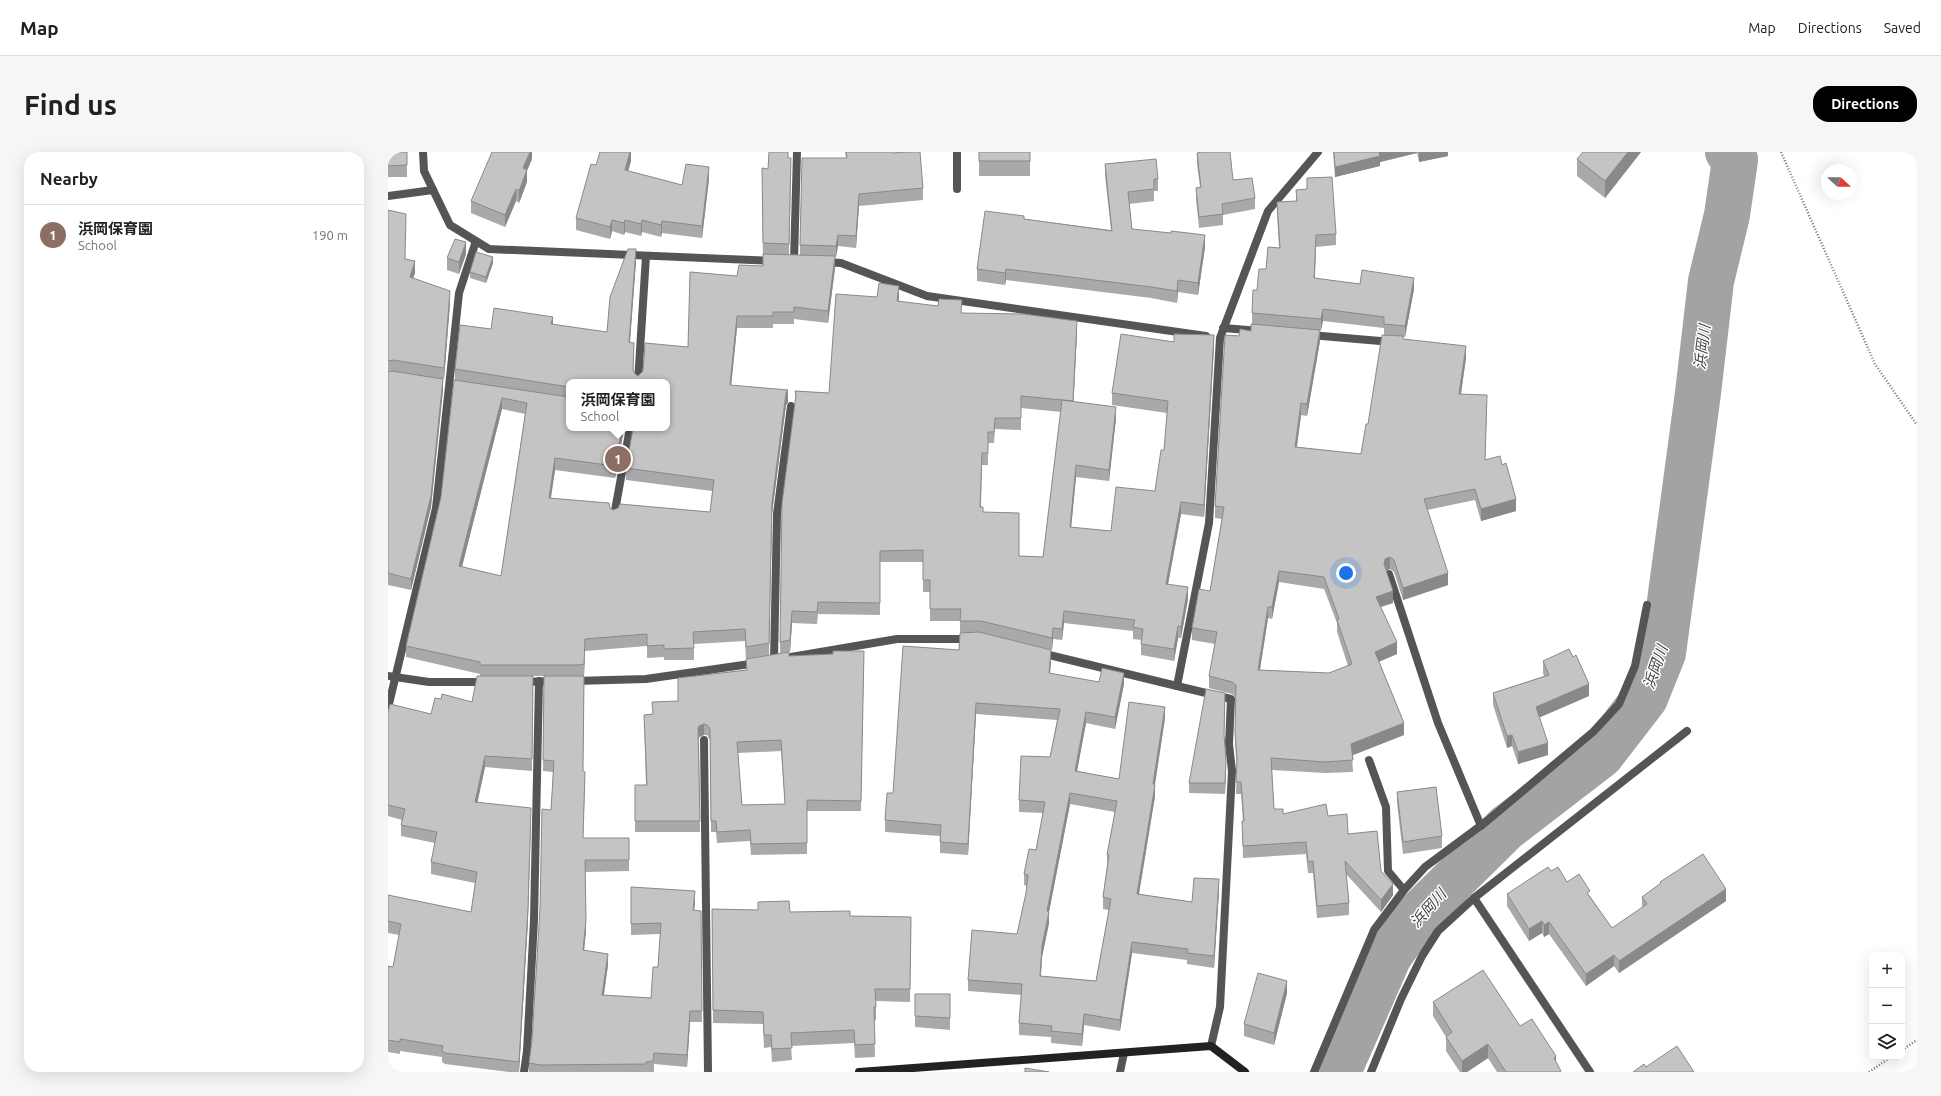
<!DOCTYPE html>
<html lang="en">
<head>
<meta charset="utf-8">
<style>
	body { margin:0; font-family:Ubuntu,"Noto Sans JP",sans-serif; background:#f6f6f6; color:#202124 }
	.controls { position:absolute; right:12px; bottom:12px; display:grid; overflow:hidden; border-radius:8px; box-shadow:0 4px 16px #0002 }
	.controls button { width:36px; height:36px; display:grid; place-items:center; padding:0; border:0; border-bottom:1px solid #e0e0e0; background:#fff; color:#202124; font:20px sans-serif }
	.compass { position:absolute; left:1433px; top:12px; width:36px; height:36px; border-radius:50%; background:#fff; box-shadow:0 4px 16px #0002; rotate:111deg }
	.you { position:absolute; left:958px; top:421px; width:14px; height:14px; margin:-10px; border:3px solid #fff; border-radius:50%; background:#1a73e8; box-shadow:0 0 0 6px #1a73e833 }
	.badge { display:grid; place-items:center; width:26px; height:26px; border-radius:50%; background:#000; color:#fff; font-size:13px; font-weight:700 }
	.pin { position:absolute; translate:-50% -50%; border:2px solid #fff; box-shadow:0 1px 4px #0006 }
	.popup { position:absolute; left:178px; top:227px; width:104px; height:52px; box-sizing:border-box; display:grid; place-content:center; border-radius:8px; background:#fff; filter:drop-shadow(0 1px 3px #0005); font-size:13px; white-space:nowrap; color:#757577 }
	.popup b { font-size:15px; color:#202124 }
	.popup::after { content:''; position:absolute; left:50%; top:100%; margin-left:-8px; border:8px solid transparent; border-top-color:#fff }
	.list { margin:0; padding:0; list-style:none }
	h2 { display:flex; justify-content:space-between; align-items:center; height:52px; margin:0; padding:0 16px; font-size:17px }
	h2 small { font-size:13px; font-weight:400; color:#757577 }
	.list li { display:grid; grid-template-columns:26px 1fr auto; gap:12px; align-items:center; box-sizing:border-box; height:60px; padding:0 16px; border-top:1px solid #e0e0e0 }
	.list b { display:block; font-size:15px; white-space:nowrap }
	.list p { margin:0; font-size:13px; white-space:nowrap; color:#757577 }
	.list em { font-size:13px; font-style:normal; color:#757577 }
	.icon { flex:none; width:22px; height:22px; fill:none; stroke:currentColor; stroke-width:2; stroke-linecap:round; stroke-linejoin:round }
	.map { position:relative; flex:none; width:1529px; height:920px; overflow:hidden; border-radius:16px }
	header { display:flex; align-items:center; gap:24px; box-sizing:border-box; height:56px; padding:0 20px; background:#fff; border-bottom:1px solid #e0e0e0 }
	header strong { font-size:19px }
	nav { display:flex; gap:22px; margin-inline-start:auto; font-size:14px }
	.intro { display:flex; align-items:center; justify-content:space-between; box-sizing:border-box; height:96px; padding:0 24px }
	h1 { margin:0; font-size:28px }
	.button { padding:10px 18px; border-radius:16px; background:#000; color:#fff; font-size:14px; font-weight:700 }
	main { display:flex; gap:24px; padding:0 24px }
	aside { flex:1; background:#fff; border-radius:16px; box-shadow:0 4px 16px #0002 }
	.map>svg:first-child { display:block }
</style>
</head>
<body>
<header>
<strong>Map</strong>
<nav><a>Map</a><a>Directions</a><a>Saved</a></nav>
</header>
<div class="intro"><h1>Find us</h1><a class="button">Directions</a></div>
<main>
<aside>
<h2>Nearby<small></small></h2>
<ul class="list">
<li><span class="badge" style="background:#8d6e63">1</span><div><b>浜岡保育園</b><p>School</p></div><em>190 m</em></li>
</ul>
</aside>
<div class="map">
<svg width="1529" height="920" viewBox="0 0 1529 920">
	<rect width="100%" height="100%" fill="#fff"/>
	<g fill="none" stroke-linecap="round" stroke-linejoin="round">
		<polyline stroke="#a3a3a3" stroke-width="46" points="950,920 1001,804 1030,763 1118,676 1213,603 1257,546 1275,501 1310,241 1323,129 1339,63 1347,8 1340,0"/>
		<g stroke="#777" stroke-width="2.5" stroke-dasharray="1 2" stroke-linecap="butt">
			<polyline points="1393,0 1487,212 1529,273"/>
			<polyline points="1514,898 1529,888"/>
			<polyline points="1481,920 1503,905"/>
		</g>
		<g stroke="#555" stroke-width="8">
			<polyline points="250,230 258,104"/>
			<polyline points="226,364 242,276"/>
			<polyline points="789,534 843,547 841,592 844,619 832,855 823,894"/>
			<polyline points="0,556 48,356 71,141 88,89"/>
			<polyline points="136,920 139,899 146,768 151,529"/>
		</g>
		<g stroke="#555" stroke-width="8">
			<polyline points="35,0 36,19 62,73 101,97 385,109"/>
			<polyline points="569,0 569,37"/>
			<polyline points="0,44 45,38"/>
			<polyline points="406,109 409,0"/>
			<polyline points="437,110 453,111 539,144 818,184"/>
			<polyline points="835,176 872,179"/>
			<polyline points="922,183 1004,190"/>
			<polyline points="1001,422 1050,571 1093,674"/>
			<polyline points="653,501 789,534 821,371 832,186 880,59 930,0"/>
			<polyline points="403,505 509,487 581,487"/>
			<polyline points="386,508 389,362 403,254"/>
			<polyline points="0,524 41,530 99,530"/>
			<polyline points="186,529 258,527 369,511"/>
			<polyline points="134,530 167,529"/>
			<polyline points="316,588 320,920"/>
			<polyline points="981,608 998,655 1000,719 1016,738"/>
			<polyline points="1086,746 1202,920"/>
			<polyline points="732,920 736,901"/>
			<polyline points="926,920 986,778 1016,738 1037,715 1099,669 1205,580 1231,552 1247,514 1259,453"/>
			<polyline points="983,920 1013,847 1034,804 1050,779 1086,746 1299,579"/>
		</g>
		<polyline stroke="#222" stroke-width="8" points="471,920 823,894 857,920"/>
	</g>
	<g fill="#a9a9a9" fill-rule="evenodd">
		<rect x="0" y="0" width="19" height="25"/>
		<polygon points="144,0 144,7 139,18 139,30 131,51 128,49 117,75 83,61 83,49"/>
		<polygon points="243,0 243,9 240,19 294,33 321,27 314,86 274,81 273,85 254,80 253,84 237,80 236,83 224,79 222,87 188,78 188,66 208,13"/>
		<path d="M457,0H504V1L535,36V48L471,54L468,96L450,94L448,105H447V116L440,171L406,167V172H385V176H349L343,233L400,250L398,253L384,362L381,503L358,507L357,489L306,492V508H276V505L259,506V494L197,499L196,524L195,619L197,631L195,686H241V719L197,720L198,779L196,798L220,813L216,843L263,846L270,815L272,782L243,783V735L307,750L306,758L313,759L314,870H302L299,915L266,912V920H141V911L144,888L163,658L165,620L155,619L156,524H145L144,619L97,615L89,651L140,768L131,920H121L57,912L54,910V905L12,899V902L0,900V814L5,815L11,783L0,781V743L83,760L87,731L43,722V710L47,691L13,684V673L14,668L0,664V560L43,562L53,547L84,550L92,524V522L18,505V494L53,345L67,228V217L103,177L165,173L219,180L248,109L242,190L246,202L245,219L247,222L250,224L300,195L349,124L375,114L374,16L380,17L401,6L403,18L401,103H412V93L458,6ZM181,230H279L238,316V328L324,339L322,360L225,358L222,356L163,346L167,318L227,326L236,276H181ZM114,257L137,262L113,424L74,415Z"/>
		<rect x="591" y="0" width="51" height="24"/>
		<polygon points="945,0 1060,0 1060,4 1031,10 1029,1 992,10 992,14 947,25"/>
		<polygon points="1253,0 1217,46 1189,24 1189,7"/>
		<polygon points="809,1 867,46 867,57 835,63 835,73 811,76 808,47 808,36 812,35 809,12"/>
		<polygon points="717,12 770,27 770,39 766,39 766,49 741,52 744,77 817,95 810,143 790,140 789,151 763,146 618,128 617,133 589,129 589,117 636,67 723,78 717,24"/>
		<path d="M919,26L948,82V93L928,95L927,127L972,132L1026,137L1017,185H1015V187L1078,206L1073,242L1099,254L1097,308L1114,313L1128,359L1093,369L1087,348L1039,358L1060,433L1015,448L1006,420L1002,417L998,418L1005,451L993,455L1009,502L991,510L1016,583L964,603L965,620L937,621L884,618L886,657L895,662L940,664L960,682L993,719L1005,743L993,760L958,722L961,751V763L929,766L925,721H920L918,702L855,706L854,669H855L853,642H848L849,615L847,592L848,545L844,542L821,536V524L827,492L804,488V476L822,439L834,367L827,366V354L851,184L863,179L864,172V161L869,138L878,117L891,96L889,62V50L908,49V38L919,37ZM935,169L996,176V183L980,272L973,302L909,295L913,263L919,264L932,189V178H933ZM891,430L936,437L949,471V480L960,514L941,521L872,518L880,466L884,467Z"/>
		<polygon points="0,58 18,107 27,121 25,126 62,151 56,227 55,227 55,238 43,355 23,438 0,433"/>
		<polygon points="78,102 71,122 59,118 59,106"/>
		<polygon points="105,111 98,131 82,126 82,120"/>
		<path d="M489,145L511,146V149L574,161L689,180L685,250L728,266L721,329L688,325L683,376L723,379L767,339L776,298L779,261L724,253V241L786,190L826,195L816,365L793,362L780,432L800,447L793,486H790L786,509L753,503V488L745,487V479L676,471L674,488L665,487L664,498L593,481L663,509L662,522L711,530L736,532L727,577L698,571L689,619L731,627L777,566L767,633V644L751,742L804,750L831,739L826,816L799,812V808L744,801L732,879L696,873L694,894L663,891V885L631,883V871L633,843L580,839V828L629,782L638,741L639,734L636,733V722L648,698L655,661L631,660V648L662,605L669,568L588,562L580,703L552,701V684L497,680V668L505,641L571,498L572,481V469H542V440H535V410H492V463L430,462L429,472L404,471L402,500L392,501V490L407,252V239L441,241ZM633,256L673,260L655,405L631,404L595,360L593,355L594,313H600V291H606L607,277L633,278ZM682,652L727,660L719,703V714L715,745V757L721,758L708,829L653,824L654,805L661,771V760Z"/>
		<path d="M476,499L473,659H419V702L363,703L362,689L329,691L328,680H323L322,588L319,583H316L311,585V588L312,680H247V633H258L256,563L264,562L290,549V526L358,518V507L445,502ZM393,599L397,652L354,653L350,601Z"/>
		<polygon points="1155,509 1201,544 1152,565 1160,603 1130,612 1124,594 1119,596 1105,553 1105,541 1156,524 1155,521"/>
		<polygon points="837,551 836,585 838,619 837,642 801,641 801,631"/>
		<polygon points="1009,640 1054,684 1054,696 1015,702 1009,651"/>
		<polygon points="1163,719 1202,744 1224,776 1254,756 1254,745 1272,732 1272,730 1338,749 1231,821 1226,814 1198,834 1161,782 1156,785 1154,781 1141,789 1119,754 1119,742"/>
		<polygon points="324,757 402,760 462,764 523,765 522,850 488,849 488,868 486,868 487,905 467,906 466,891 403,894 404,908 384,910 383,895 376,896 375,872 325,871"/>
		<polygon points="899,841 886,893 856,884 856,872"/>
		<polygon points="527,842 562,842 562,878 527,875"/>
		<polygon points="1045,850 1132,874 1168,910 1173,920 1109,920 1100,906 1079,920 1072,920 1058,899 1058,885 1045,864"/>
	</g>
	<g fill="#898989">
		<polygon points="142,0 144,0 144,7 135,28 135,16"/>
		<polygon points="242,0 243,0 243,9 237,30 237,18"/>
		<polygon points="991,0 1029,0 1029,1 992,10 992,14 947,25 947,15"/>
		<polygon points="1031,0 1060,0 1060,4 1031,10"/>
		<polygon points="1240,0 1253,0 1217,46 1217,29"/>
		<polygon points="321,15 321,27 314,86 314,74"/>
		<polygon points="139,18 139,30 131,51 131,39"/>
		<polygon points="128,37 128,49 117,75 117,63"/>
		<polygon points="471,42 471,54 468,96 468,84"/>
		<polygon points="224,68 224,79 222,87 222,75"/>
		<polygon points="237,68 237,80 236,83 236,71"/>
		<polygon points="254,68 254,80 253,84 253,72"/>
		<polygon points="274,69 274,81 273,85 273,73"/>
		<polygon points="450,83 450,94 448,105 448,94"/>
		<polygon points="817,83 817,95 810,143 810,131"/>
		<polygon points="928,83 928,95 926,138 926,126"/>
		<polygon points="78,90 78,102 71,122 71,110"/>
		<polygon points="248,97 248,109 241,202 241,190"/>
		<polygon points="447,104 447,116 440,171 440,159"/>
		<polygon points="105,105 105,111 98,131 98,125"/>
		<polygon points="27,109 27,121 22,136 22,125"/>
		<polygon points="618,117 618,128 617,133 617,121"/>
		<polygon points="1026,126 1026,137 1017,185 1017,174"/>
		<polygon points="790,128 790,140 789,151 789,139"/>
		<polygon points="511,134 511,146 509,160 509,149"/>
		<polygon points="62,139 62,151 56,227 56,216"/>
		<polygon points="935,157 935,169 933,178 933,167"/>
		<polygon points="349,164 349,176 342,245 342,233"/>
		<polygon points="165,165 165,177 163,172"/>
		<polygon points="689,169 689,180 685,261 685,249"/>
		<polygon points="932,178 932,189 919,264 919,252"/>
		<polygon points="826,183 826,195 816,365 816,353"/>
		<polygon points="246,191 246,202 245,230 245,218"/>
		<polygon points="1078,194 1078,206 1071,254 1071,242"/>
		<polygon points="55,227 55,238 43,355 23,438 23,427"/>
		<polygon points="400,238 400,250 398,253 384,362 381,503 384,350 398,241"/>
		<polygon points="114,246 114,257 71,426 71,414"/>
		<polygon points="913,251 913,263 907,307 907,295"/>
		<polygon points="728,255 728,266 721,329 721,318"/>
		<polygon points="234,276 236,276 227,326 227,314"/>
		<polygon points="167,306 167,318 161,357 161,346"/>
		<polygon points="688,313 688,325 682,387 682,375"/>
		<polygon points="1128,347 1128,359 1093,369 1093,357"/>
		<polygon points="793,350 793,362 778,443 778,432"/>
		<polygon points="1002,405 1002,417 997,419 996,412 997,407"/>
		<polygon points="891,419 891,430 884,467 884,455"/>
		<polygon points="1060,421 1060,433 1015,448 1015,436"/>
		<polygon points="800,435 800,447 793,486 793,475"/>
		<polygon points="1005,439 1005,451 988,456 988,445"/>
		<polygon points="880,455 880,466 870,529 870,518"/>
		<polygon points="404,459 404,471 402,500 402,488"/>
		<polygon points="676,459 676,471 674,488 674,477"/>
		<polygon points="790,474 790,486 786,509 786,497"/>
		<polygon points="665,476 665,487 664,498 664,486"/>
		<polygon points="197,487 197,499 196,524 196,512"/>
		<polygon points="1009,490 1009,502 987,511 987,500"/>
		<polygon points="663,498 663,509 661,532 661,521"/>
		<polygon points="736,521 736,532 727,577 727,565"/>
		<polygon points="1201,532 1201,544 1148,567 1148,555"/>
		<polygon points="588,551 588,562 580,703 580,692"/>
		<polygon points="777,555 777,566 765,644 765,632"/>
		<polygon points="698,560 698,571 687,630 687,619"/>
		<polygon points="1016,571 1016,583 963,604 963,592"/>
		<polygon points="316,572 316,583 311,585 310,588 310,577 311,574"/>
		<polygon points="1124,583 1124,594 1119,596 1119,584"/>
		<polygon points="1160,591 1160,603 1130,612 1130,600"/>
		<polygon points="97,604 97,615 87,662 87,650"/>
		<polygon points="838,609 838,619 837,642 837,631"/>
		<polygon points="767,633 767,644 749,753 749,742"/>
		<polygon points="682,641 682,652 659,770 659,759"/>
		<polygon points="143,667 140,768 131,920 131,910"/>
		<polygon points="831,727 831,739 826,816 826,804"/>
		<polygon points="1005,732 1005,743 993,760 993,748"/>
		<polygon points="1338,737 1338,749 1231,821 1231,809"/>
		<polygon points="307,739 307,750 305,770 305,758"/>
		<polygon points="661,760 661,771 654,805 652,835 652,824 654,794"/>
		<polygon points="198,768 198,779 195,809 195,798"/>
		<polygon points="1154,769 1154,781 1141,789 1141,777"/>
		<polygon points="1161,770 1161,782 1156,785 1156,773"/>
		<polygon points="744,790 744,801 732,879 732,868"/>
		<polygon points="220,802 220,813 214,854 214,843"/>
		<polygon points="1226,803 1226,814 1198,834 1198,822"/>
		<polygon points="899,829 899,841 886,893 886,881"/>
		<polygon points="302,859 302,870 299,915 299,903"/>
		<polygon points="696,862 696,873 694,894 694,882"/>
		<polygon points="1100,892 1100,906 1079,920 1074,920 1074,909"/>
		<polygon points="1168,904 1168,918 1166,906"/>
	</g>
	<g fill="#c4c4c4" stroke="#898989" fill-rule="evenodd">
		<polygon points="0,0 19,0 19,13 0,14"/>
		<polygon points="104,0 142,0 135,16 139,18 131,39 128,37 117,63 83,49"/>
		<polygon points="212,0 242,0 237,18 294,33 298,12 321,15 314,74 274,69 273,73 254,68 253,72 237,68 236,71 224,68 222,75 188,66 203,12 208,13"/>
		<polygon points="381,0 400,0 400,6 403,6 401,92 375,91 374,16 380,17"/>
		<polygon points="458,0 504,0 504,1 519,0 532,0 535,36 471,42 468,84 450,83 448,94 412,93 414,6 459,6"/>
		<rect x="591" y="0" width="51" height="9"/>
		<polygon points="814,0 842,0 845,28 864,26 867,46 834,52 835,62 811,65 808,36 813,35 809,1"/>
		<polygon points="946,0 991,0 992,4 947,15"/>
		<polygon points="1195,0 1240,0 1217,29 1189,7"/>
		<polygon points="768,7 770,27 766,27 766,37 740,40 744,77 783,81 783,79 817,83 810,131 790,128 789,139 763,135 618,117 617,121 589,117 597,59 636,64 636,67 724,79 717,12"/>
		<polygon points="944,25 948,82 928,83 926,126 972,132 974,118 1026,126 1017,174 996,172 996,165 935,157 933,167 864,161 865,138 869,138 871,117 878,117 880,95 892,96 889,50 909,49 908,38 919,37 919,26"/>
		<polygon points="0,58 18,62 17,107 27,109 22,125 62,139 56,216 5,208 0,209"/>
		<polygon points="67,87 78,90 71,110 59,106"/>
		<path d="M240,97H248L241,190L246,191L245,218L247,222L250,224L255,219L257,191L300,195L302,120L349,124L351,113L375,114V102L447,104L440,159L406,155V160H385V164H349L342,233L400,238L398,241L384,350L381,491L358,495L357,477L305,480L306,496L276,497V493L259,494V482L197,487L196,512L190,513H92V510L18,494L53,345L66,228L181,245V276H234L227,314L167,306L161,346L221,351L222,356L225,358L230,356L232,352L322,360L326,328L238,316L245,276H279V230H181V235L67,217L72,173L103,177L106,156L165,165L163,172L219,180L222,145ZM114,246L139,251L113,424L71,414Z"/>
		<polygon points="88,100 105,105 98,125 82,120"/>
		<polygon points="491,131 511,134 509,149 550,154 551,147 574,148 573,161 635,162 689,169 685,249 633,244 633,266 607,266 606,280 600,280 600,301 594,301 592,355 595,355 595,360 631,361 631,404 655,405 674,248 728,255 721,318 688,313 682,375 723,379 728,335 767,339 773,298 776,298 780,249 724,241 733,182 786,190 786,182 826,183 816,353 793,350 778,432 800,435 793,475 790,474 786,497 753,492 755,477 745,475 747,468 676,459 674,477 665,476 664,486 593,469 572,469 573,457 542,457 542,428 535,428 535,398 492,399 492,451 430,450 429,460 404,459 402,488 392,490 394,351 408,243 407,239 441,241 448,142 489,145"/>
		<path d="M863,172L932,178L919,252L913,251L907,295L973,302L978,272H980L994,183L1015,184V187L1078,194L1071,242L1099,243L1097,308L1112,304L1114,313L1118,311L1128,347L1093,357L1087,337L1036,347L1060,421L1015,436L1006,408L1002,405L997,407L996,412L1005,439L988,445L1009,490L987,500L1016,571L963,592L965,608L937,610L883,606L886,657H895V662L938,652L940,664L959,662L960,682L989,679L993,719L1005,732L993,748L957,709L961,751L929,754L925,709L920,710L918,690L855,694L854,669H856L853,630H848L849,607L847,580L848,533L844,530L821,524L829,480L804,476L811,437L822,439L836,355L827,354L837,183L851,184L852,177L863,179ZM891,419L936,425L951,467L949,468L964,512L941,521L870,518L880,455H884Z"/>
		<polygon points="4,219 55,227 43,344 23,427 0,421 0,220"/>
		<path d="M591,480L663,498L661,521L711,530L714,516L736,521L727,565L698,560L687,619L731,627L741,550L777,555L765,632L767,633L749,742L804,750L806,726L831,727L826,804L799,801L800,797L744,790L732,868L696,862L694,882L663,879L664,874L631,871L634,832L580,828L584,778L629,782L638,741L640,723L636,722L641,697L648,698L657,650L631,648L633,604L662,605L672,557L588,551L580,692L552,690L553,673L497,668L499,641H505L515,494L571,498L572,481ZM682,641L729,649L719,703H721L715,745L723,747L708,829L652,824L654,794L661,760L659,759Z"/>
		<polygon points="1181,497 1185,505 1188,503 1201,532 1148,555 1160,591 1130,600 1124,583 1119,584 1105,541 1161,523 1155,509"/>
		<path d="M445,499H476L473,649L419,648V691L363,692L362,678L329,680L328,669H323L322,577L319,573L316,572L311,574L310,577L312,669H247V633H259L256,563L265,562L264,550L290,549V526L359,518L358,507L401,500V504L445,502ZM393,588L397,652L354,653L349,590Z"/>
		<polygon points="89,524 145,524 144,607 97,604 87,650 143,656 140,756 131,910 57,901 54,899 55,894 12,887 12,890 0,888 0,814 5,815 13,772 0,769 0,743 83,760 89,720 43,710 49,680 13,673 17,657 0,653 0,560 2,552 43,562 47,546 53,547 54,542 84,550"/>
		<polygon points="156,524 196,524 195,619 197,620 195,686 241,686 241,708 197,708 198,768 195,798 220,802 214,843 263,846 265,815 270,815 273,771 243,772 243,735 307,739 305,758 313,759 314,859 302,859 299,903 266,901 265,909 258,910 258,912 153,913 141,911 144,888 152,757 154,657 163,658 166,609 155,608"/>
		<polygon points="818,537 837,541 836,582 838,609 837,631 801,631"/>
		<polygon points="1048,635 1054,684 1015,690 1009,640"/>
		<polygon points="1315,702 1338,737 1231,809 1226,803 1198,822 1161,770 1156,773 1154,769 1141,777 1119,742 1160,715 1163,719 1170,715 1179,730 1191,722 1202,739 1199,741 1224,776 1259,752 1254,745 1273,731 1272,730"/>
		<polygon points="401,749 402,760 462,759 462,764 523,765 522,837 487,837 488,855 486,855 487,892 467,893 466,878 403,881 404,896 384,897 383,883 376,883 375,860 325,858 324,757 370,758 370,750"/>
		<polygon points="1095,818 1132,874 1144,867 1168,904 1166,906 1173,919 1171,920 1118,920 1100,892 1074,909 1058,885 1064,880 1045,850"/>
		<polygon points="870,821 899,829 886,881 856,872"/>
		<polygon points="527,842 562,842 562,866 527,864"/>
		<polygon points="1289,894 1306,920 1245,920 1256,912 1258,915"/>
		<polygon points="637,916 661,920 637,920"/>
	</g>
	<g text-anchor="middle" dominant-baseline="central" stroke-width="3" stroke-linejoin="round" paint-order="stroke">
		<g font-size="15" font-style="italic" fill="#444" stroke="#fff">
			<text transform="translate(1314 195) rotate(-83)">浜岡川</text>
			<text transform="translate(1267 515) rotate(-71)">浜岡川</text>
			<text transform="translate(1040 756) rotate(-48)">浜岡川</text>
		</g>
	</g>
</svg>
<div class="controls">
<button>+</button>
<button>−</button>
<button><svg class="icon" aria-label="layers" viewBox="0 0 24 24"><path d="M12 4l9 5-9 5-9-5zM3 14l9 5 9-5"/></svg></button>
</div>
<svg class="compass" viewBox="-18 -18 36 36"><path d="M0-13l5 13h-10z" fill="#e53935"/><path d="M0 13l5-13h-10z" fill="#757577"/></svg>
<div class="you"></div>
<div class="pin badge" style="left:230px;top:307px;background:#8d6e63">1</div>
<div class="popup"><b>浜岡保育園</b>School</div>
</div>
</main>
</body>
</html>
